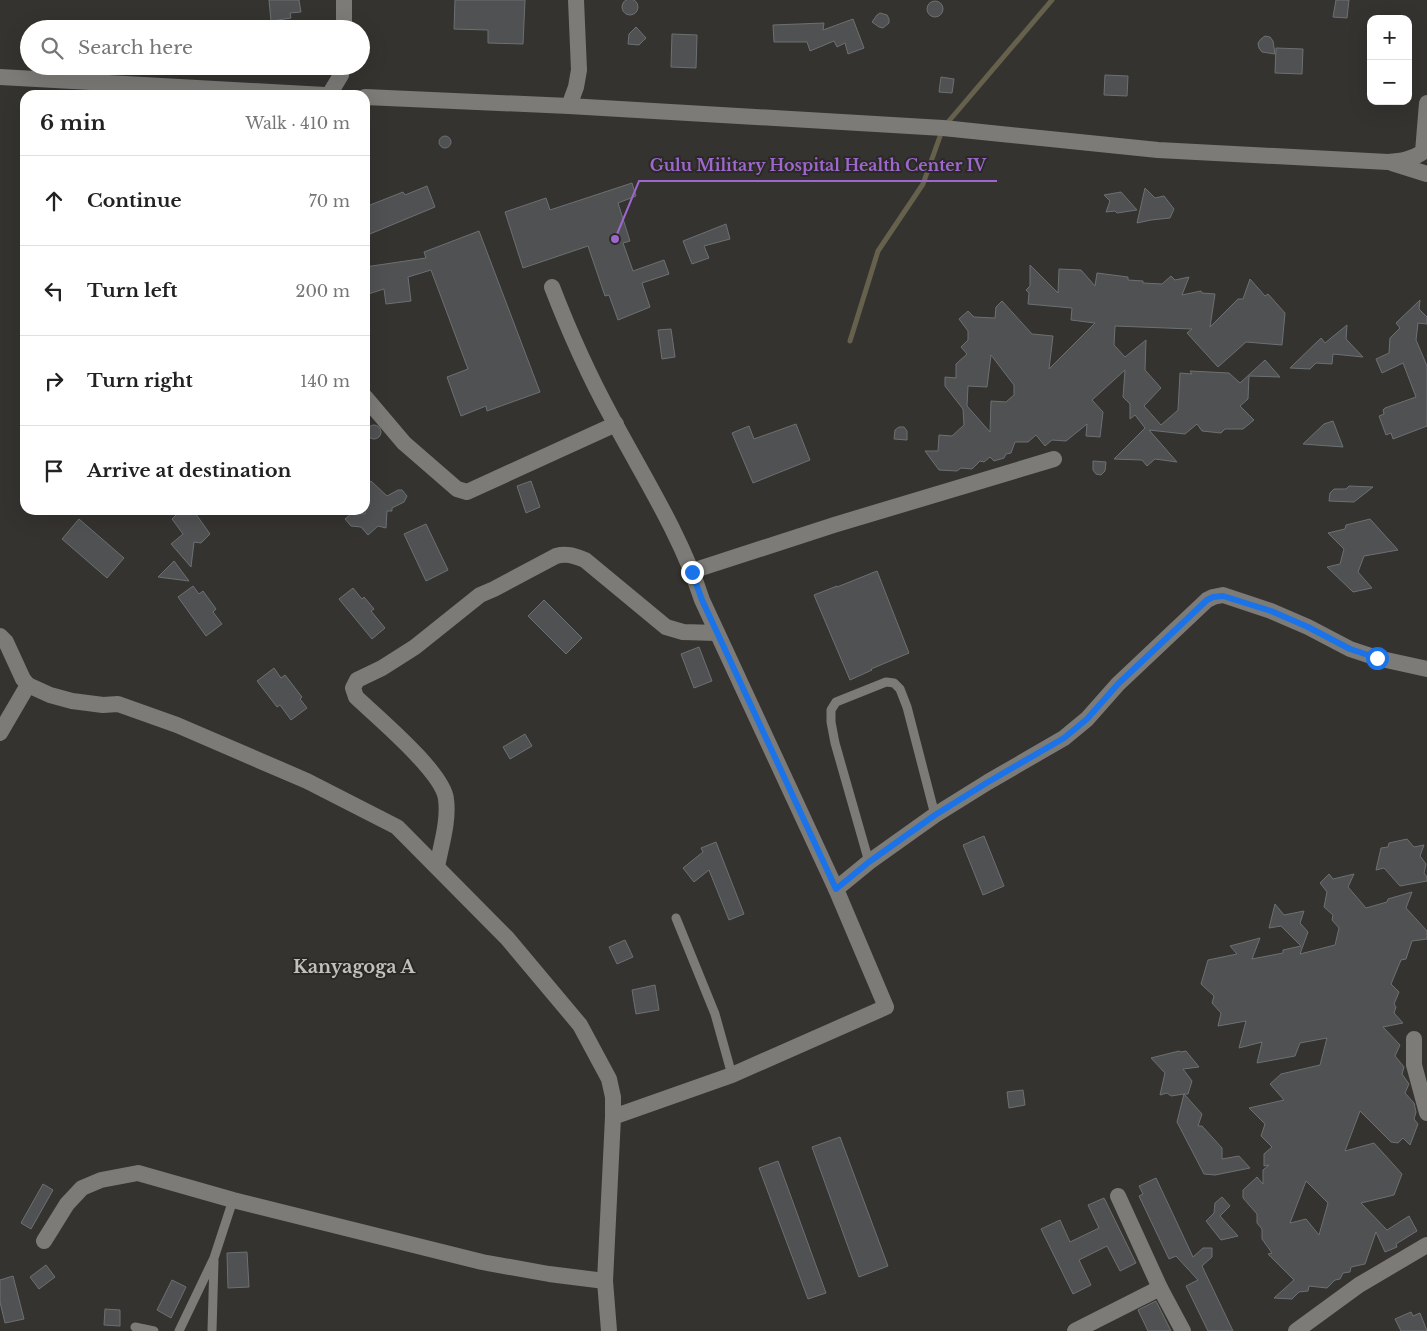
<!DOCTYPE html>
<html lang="en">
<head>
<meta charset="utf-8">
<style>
	body { margin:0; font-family:"Libre Baskerville",serif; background:#f2f2f2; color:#222 }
	.controls { position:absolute; right:15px; top:15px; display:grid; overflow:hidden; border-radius:10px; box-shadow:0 5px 20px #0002 }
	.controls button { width:45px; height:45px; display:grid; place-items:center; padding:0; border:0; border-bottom:1px solid #e0e0e0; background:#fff; color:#222; font:25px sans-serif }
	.stop { position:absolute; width:15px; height:15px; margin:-11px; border:4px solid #1a73e8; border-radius:50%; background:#fff }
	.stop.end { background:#1a73e8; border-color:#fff; box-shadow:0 1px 5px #0008 }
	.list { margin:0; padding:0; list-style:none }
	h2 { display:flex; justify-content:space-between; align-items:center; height:65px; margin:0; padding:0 20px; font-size:21px }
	h2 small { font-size:16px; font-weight:400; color:#767676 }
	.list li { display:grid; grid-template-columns:32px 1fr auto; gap:15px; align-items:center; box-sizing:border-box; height:90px; padding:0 20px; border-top:1px solid #e0e0e0 }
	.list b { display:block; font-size:19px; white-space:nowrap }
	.list em { font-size:16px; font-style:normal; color:#767676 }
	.icon { flex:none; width:28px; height:28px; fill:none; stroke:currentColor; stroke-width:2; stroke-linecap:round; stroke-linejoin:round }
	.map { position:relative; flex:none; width:1427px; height:1331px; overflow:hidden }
	.search { position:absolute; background:#fff; box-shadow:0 5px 20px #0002; left:20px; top:20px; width:350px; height:55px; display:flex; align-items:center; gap:12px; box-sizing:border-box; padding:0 18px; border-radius:28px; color:#767676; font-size:19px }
	.panel { position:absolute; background:#fff; box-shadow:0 5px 20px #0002; left:20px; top:90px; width:350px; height:425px; border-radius:15px }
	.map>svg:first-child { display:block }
</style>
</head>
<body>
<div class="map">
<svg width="1427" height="1331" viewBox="0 0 1427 1331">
	<rect width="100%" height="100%" fill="#343330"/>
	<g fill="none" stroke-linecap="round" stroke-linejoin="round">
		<polyline stroke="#66614c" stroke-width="5" points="850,341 878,251 923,184 943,128 1052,0"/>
	</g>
	<g fill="#4f5153" stroke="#6d7072" fill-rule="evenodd">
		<circle cx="630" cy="7" r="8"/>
		<polygon points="269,0 299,0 301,12 290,13 291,18 271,21"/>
		<polygon points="455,0 525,0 523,44 488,43 488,30 454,29"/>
		<polygon points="1336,0 1349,0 1347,18 1333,17"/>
		<circle cx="935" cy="9" r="8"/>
		<polygon points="880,13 887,15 889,19 889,23 883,28 879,27 872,22 877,15"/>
		<polygon points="853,19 864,48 848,54 845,43 837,47 834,41 810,51 807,42 774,42 773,25 824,23 823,30"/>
		<polygon points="636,27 646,38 639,45 628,44 629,34"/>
		<polygon points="672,34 697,35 696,68 671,67"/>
		<polygon points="1265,36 1270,37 1273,41 1275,54 1262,52 1259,48 1258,43 1261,39"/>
		<polygon points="1276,48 1303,49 1302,74 1275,73"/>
		<polygon points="1105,75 1128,76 1127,96 1104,95"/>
		<polygon points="941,77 954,79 952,93 939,92"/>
		<circle cx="445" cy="142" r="6"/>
		<polygon points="632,183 636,196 618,203 630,241 623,243 633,271 664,260 669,274 642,283 650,307 618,320 609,295 605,296 588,246 523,268 505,212 546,198 550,210"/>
		<polygon points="427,186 435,207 365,236 365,207 403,192 405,195"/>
		<polygon points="1145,188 1155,198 1164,196 1174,209 1170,218 1151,220 1137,223"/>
		<polygon points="1121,192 1137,210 1117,213 1115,211 1106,212 1110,201 1104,195"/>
		<polygon points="726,224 730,239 704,246 709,258 692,264 683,241"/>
		<polygon points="479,231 540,392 487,411 486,406 461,416 447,377 468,369 431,270 408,277 411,301 386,304 384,289 365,295 365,267 426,258 424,252"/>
		<path d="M1030,265L1058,293L1059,269L1081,270L1095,286L1097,273L1128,277V280L1143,281V283L1162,284L1171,276L1175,280L1189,277L1182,295L1201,291L1202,293L1215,294L1210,327L1238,299H1243L1250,279L1265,296L1268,294L1285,313L1282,345L1246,342L1218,367L1187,333L1192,329L1115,326L1114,345L1125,357L1146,340L1145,370L1161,388L1144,406L1161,425L1178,410L1180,373L1192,374L1190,371L1229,373L1240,383L1265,360L1280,377L1249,376L1248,399L1240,406L1254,420L1243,429H1225L1221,433L1202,431L1197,424L1185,434L1149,430L1177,462L1155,459L1147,466L1142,460L1114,459L1145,428L1135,415L1130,419V404L1123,397L1125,370L1092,400L1103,412L1100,437L1086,436L1087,424L1066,441L1052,440L1045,446L1036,435L1028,442H1015L1011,453L1006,454L1004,458L994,461L990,457L984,462L980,461L972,469L961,468L957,471L939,470L925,451H938L939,435L952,436L964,425L963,409L945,386V377L956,378V364L967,354L961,347L968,340V331L959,319L968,311L974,317L995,318L996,307L1002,301L1032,334L1053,336L1049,369L1095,323L1071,320L1072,308L1028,304L1029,293L1026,290L1030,286ZM991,355L1014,385V395L1006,402L991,401L990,432L967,406L968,386L987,387Z"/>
		<polygon points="1420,300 1419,309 1427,317 1427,324 1418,323 1416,340 1427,366 1427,426 1393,439 1391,433 1386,435 1379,416 1384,414 1383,410 1385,408 1416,397 1403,363 1382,373 1376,359 1389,353 1390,338 1400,328 1396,323"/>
		<polygon points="1347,325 1346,339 1363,357 1333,354 1332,364 1316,363 1310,369 1290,368 1321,338 1325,343"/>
		<polygon points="671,329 675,357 662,359 658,330"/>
		<polygon points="1333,421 1343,447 1303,444 1324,424"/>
		<polygon points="796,424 810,460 753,483 732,433 749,426 754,439"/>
		<circle cx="374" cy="432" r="7"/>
		<polygon points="899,427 904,427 907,431 907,440 894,439 895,430"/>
		<polygon points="1093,461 1106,462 1105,471 1101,475 1096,474 1093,470"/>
		<polygon points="371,481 387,496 398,490 402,490 407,496 404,502 392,508 392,511 387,511 386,528 378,526 368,535 361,527 351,526 345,519 352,513 365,514 365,488"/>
		<polygon points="531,481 540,507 526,513 517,486"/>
		<polygon points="1349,486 1373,487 1354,502 1329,501 1330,493 1334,489 1346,489"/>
		<polygon points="181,510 193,510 210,534 201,543 194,542 191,567 171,544 183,534 172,519"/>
		<polygon points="79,519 124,558 107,578 62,539"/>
		<polygon points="1370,519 1398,550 1364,556 1358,572 1372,588 1353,592 1327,567 1340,564 1344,549 1328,533 1345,529 1346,525"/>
		<polygon points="426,524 448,570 426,581 404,534"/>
		<polygon points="174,561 189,581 158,577"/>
		<polygon points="877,571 909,653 871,669 872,670 850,680 814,595 837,586 837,587"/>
		<polygon points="193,586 199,594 203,591 216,609 213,612 222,624 206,636 178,597"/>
		<polygon points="353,588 362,599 364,597 374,609 371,611 385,628 372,639 339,599"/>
		<polygon points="544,600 582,638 566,654 528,616"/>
		<polygon points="699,647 712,681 694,688 681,654"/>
		<polygon points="274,668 281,678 285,675 302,697 300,699 307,708 291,720 280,705 277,707 257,681"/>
		<polygon points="525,734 532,746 510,759 503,747"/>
		<polygon points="984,836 1004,886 983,895 963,845"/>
		<polygon points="1407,839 1414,847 1424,845 1420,856 1426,864 1424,873 1427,877 1427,881 1400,886 1384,868 1376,870 1381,848 1388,847 1389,843"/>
		<polygon points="716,842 744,914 729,920 709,870 694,882 683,868 703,852 701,848"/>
		<path d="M1329,874L1333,879L1354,874L1348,887L1366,908L1387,902L1388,899L1412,892L1406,908L1427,931V939L1412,941L1406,959L1401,960L1391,984L1399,992L1394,1004L1396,1007L1394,1013L1403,1023L1383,1027L1400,1045L1395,1056L1404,1067L1402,1074L1409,1084L1405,1093L1414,1103L1416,1112L1414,1119L1418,1124L1410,1145L1403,1138L1398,1143L1391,1142L1360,1111L1345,1151L1374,1143L1402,1174L1394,1195L1361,1203L1387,1230L1409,1216L1417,1231L1396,1244L1397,1247L1385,1252L1376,1232L1365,1264L1351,1267L1350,1272L1343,1273L1340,1279L1335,1280L1327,1288L1309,1286L1308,1291L1299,1292L1292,1299L1274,1298L1294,1280L1268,1254L1272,1253L1262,1239V1229L1257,1223V1214L1243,1198V1190L1257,1177L1263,1184V1170L1269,1165L1264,1166V1154L1272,1147L1261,1136L1265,1124L1249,1108L1284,1100L1270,1084L1281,1074L1320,1065L1327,1038L1300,1043L1295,1056L1257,1063L1262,1042L1239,1048L1246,1021L1218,1026L1221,1013L1212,1003L1214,996L1201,984L1208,960L1237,954L1230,946L1260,938L1252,959L1283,953V950L1301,946L1281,926L1269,928L1275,904L1284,915L1304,911L1300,923L1308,932L1300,954L1335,945L1339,928L1332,920L1333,915L1324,907L1327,892L1320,883ZM1306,1181L1328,1203L1319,1235L1306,1219L1290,1223Z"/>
		<polygon points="625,940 633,957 617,964 609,947"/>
		<polygon points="655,985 659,1010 636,1014 632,990"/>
		<polygon points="1179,1051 1181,1052 1186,1051 1199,1067 1183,1069 1192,1081 1188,1094 1184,1094 1202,1114 1198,1126 1202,1126 1222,1148 1222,1159 1239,1156 1250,1168 1215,1175 1204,1174 1177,1122 1184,1094 1171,1096 1167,1093 1160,1095 1165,1073 1151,1058"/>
		<polygon points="1023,1090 1025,1105 1009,1108 1007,1092"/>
		<polygon points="840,1137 888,1266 859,1277 812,1147"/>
		<polygon points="778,1161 826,1293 808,1299 759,1168"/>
		<polygon points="1156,1178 1193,1257 1203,1248 1212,1248 1212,1257 1202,1266 1233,1331 1208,1331 1186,1286 1198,1280 1176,1256 1169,1259 1139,1196 1143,1194 1139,1186"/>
		<polygon points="43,1184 53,1190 31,1229 21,1223"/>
		<polygon points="1222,1197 1230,1206 1220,1216 1238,1236 1221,1240 1206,1221 1214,1213 1215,1203"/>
		<polygon points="1104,1198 1136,1263 1120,1271 1107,1246 1079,1260 1091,1285 1073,1294 1041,1229 1060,1220 1070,1242 1099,1228 1088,1205"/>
		<polygon points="247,1252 249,1287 228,1288 227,1253"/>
		<polygon points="46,1265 55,1277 39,1289 30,1277"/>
		<polygon points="13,1276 24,1319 5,1323 0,1302 0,1280"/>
		<polygon points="172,1280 186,1287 171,1318 157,1310"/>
		<polygon points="1156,1301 1171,1331 1148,1331 1138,1310"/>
		<polygon points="105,1309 120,1310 120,1326 104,1325"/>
		<polygon points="1411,1312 1413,1316 1420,1313 1427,1331 1401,1331 1395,1319"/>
	</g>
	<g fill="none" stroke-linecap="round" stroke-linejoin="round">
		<g stroke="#7c7b78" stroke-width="9">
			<polyline points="869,862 835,743 831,722 831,710 836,702 886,682 894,683 900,689 907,707 935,815"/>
			<polyline points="676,918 715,1014 732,1075"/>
			<polyline points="135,1327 154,1331"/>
			<polyline points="179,1331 214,1258 233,1200"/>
			<polyline points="212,1331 214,1261"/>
		</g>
		<g stroke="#7c7b78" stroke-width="16">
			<polyline points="344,29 344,0"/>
			<polyline points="0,77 325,95"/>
			<polyline points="329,95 341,75 343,66"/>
			<path d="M365,97L569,106L943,128L1158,150L1388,162C1401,161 1411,160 1423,152L1427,103"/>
			<polyline points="569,106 576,87 579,70 576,0"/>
			<polyline points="1392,163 1427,174"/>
			<path d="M552,287C569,331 588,374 611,416C643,476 681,535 702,600L836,889"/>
			<polyline points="365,397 404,443 457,489 467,492 616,424"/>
			<polyline points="692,571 834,525 1054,459"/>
			<polyline points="0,636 6,642 23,679 28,685 50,695 72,701 103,705 118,704 177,725 307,781 397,827 507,938 580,1025 609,1079 613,1097 613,1117"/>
			<polyline points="0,733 28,685"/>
			<path d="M437,867C441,845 449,821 446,799C443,772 377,717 356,697L353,688L357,680L382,668L415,647L480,595L494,589L556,556C567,553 574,556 585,560L666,627L683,632L717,633"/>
			<polyline points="1414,1039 1414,1065 1427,1113"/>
			<polyline points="1118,1196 1160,1288 1183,1331"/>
			<polyline points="44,1241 67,1204 82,1188 101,1180 138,1173 233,1200 482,1262 549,1274 605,1281"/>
			<polyline points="609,1331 605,1281 613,1117 732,1075 886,1007 836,889 869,862 935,815 988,782 1064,738 1087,719 1118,684 1207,600 1213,597 1223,595 1271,611 1308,627 1350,649 1377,658 1427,669"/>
			<polyline points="1075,1331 1160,1288"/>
			<polyline points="1296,1331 1359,1285 1427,1245"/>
		</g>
	</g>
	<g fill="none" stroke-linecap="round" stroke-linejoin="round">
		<polyline stroke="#1a73e8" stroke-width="6" points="692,572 702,600 836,889 869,862 935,815 988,782 1064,738 1087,719 1118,684 1207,600 1213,597 1223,596 1271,611 1308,627 1350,649 1377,658"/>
	</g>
	<g text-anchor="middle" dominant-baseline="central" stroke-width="4" stroke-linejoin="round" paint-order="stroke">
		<g font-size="18" font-weight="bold" fill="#c1c0bd" stroke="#2a2926">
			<text x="354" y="967">Kanyagoga A</text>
		</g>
	</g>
	<path fill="none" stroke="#9e67cd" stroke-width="2" d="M615 239L639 181H997"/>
	<circle fill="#9e67cd" stroke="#2a2926" stroke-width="2" cx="615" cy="239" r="5"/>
	<g font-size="16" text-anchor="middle" font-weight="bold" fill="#9e67cd" stroke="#2a2926" stroke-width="4" stroke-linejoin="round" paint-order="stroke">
		<text x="818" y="171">Gulu Military Hospital Health Center IV</text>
	</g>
</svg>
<div class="controls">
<button>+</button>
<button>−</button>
</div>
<div class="stop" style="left:1377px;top:658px"></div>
<div class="stop end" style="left:692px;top:572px"></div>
<div class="search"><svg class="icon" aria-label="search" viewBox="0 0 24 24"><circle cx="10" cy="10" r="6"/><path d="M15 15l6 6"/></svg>Search here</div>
<section class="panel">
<h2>6 min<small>Walk · 410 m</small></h2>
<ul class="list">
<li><svg class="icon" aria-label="ahead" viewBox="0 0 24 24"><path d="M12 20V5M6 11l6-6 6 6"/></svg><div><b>Continue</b></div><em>70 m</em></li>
<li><svg class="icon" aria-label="left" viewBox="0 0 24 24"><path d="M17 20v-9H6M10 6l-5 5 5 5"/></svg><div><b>Turn left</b></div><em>200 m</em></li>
<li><svg class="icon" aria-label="right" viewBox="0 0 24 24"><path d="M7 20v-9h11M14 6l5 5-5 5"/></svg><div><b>Turn right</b></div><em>140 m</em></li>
<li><svg class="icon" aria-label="arrive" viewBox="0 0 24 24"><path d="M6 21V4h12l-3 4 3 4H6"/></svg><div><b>Arrive at destination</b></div></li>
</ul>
</section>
</div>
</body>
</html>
